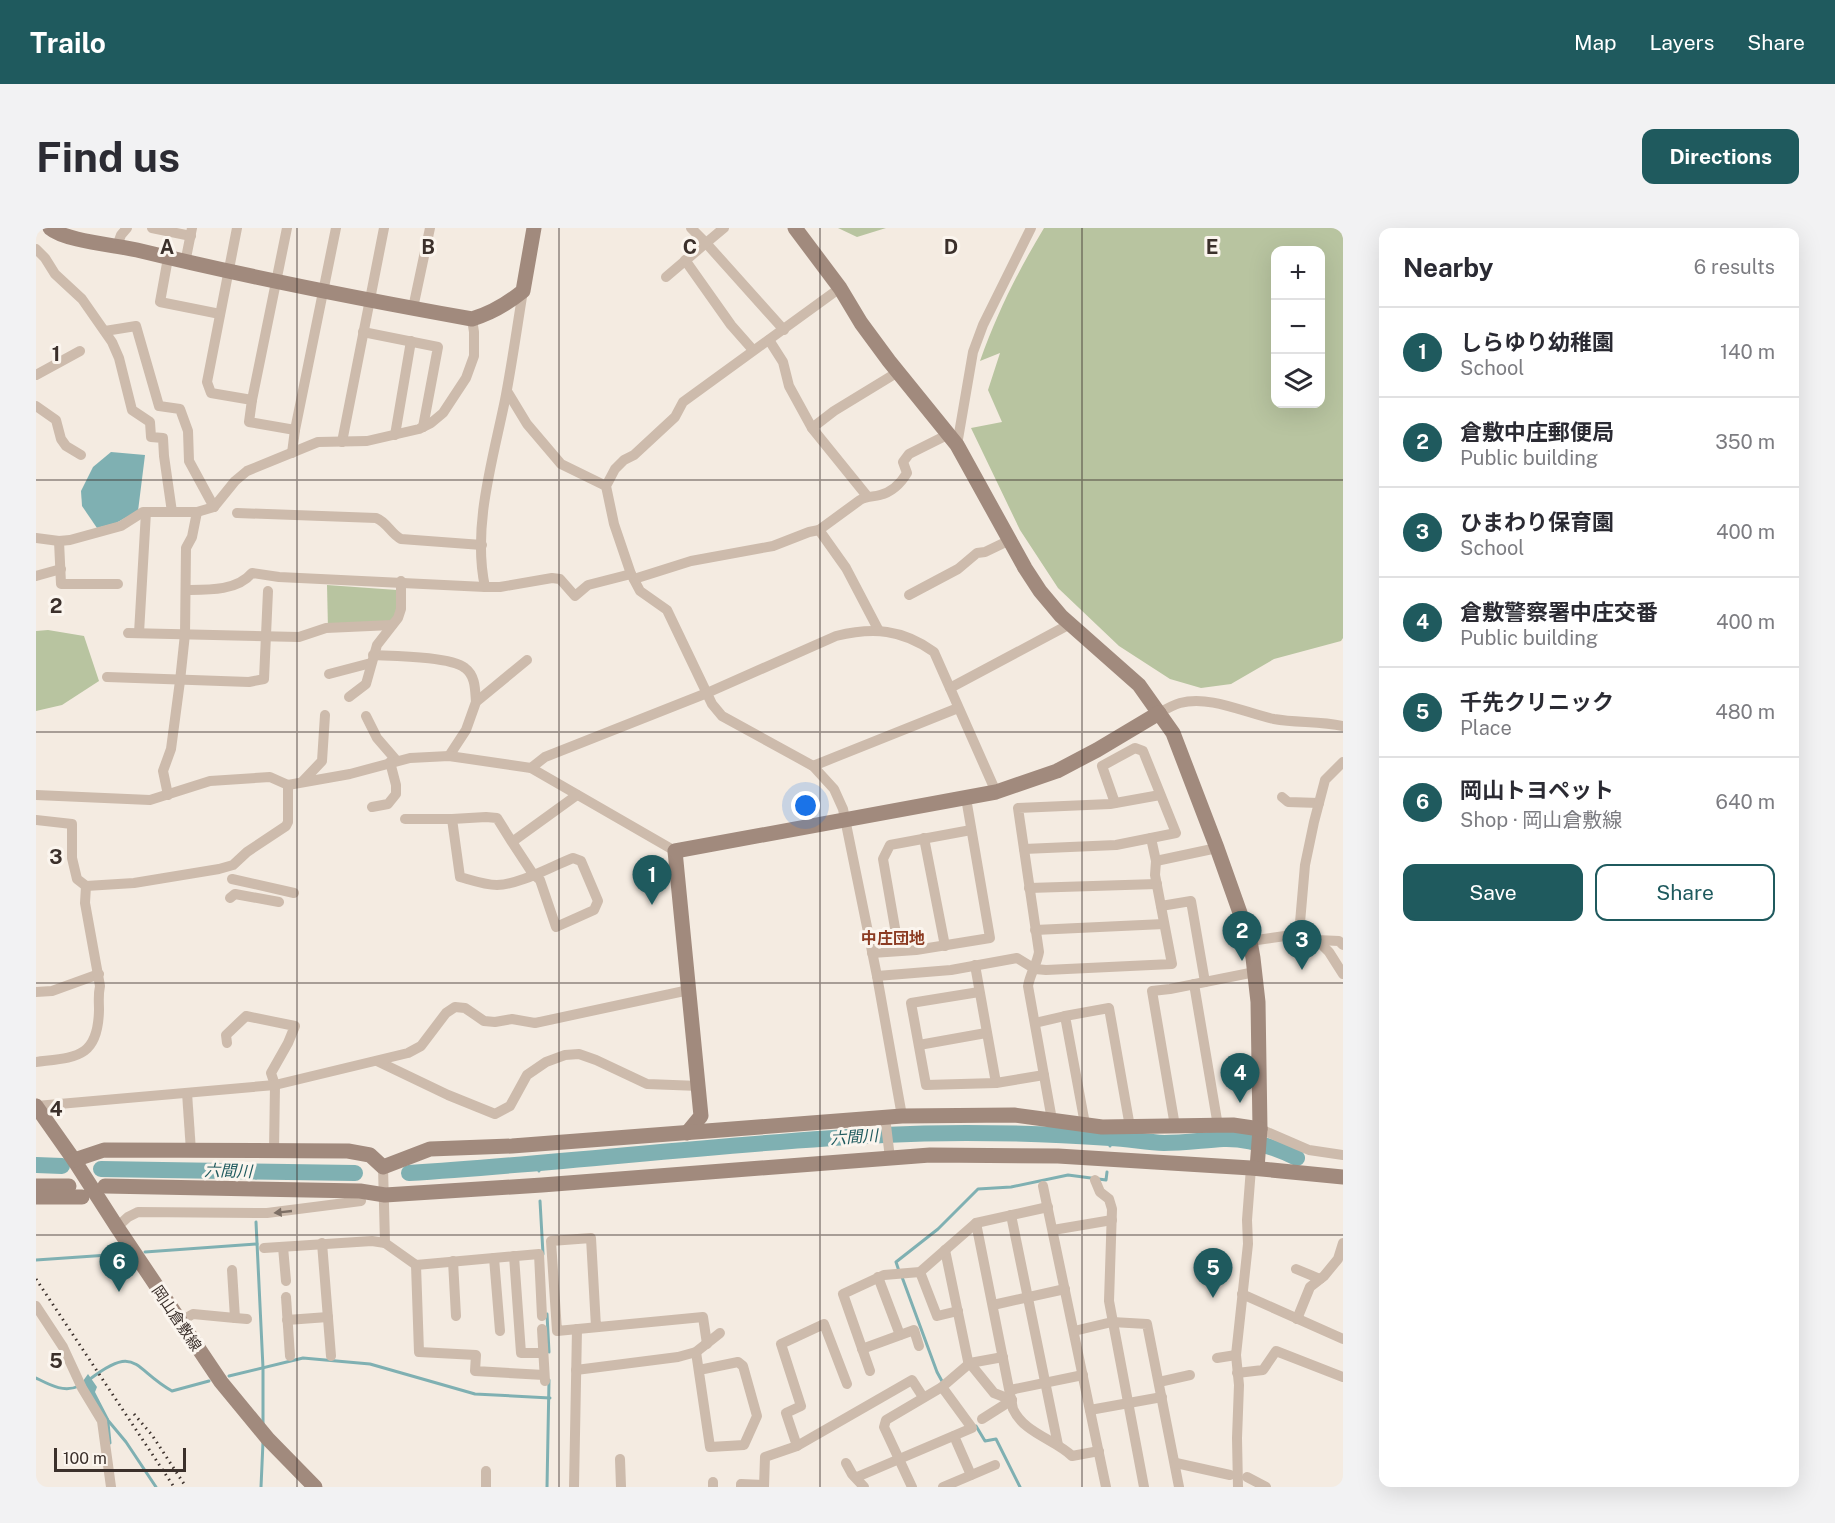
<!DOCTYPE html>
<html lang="en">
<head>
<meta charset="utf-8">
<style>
	body { margin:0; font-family:"Public Sans","Noto Sans JP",sans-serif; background:#f2f2f3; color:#2b2b33 }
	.controls { position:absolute; right:18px; top:18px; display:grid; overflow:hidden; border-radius:12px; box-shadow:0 6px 24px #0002 }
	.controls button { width:54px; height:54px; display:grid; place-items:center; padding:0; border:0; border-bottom:2px solid #e1e1e2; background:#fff; color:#2b2b33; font:30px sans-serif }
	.scale { position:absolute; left:18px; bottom:15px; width:132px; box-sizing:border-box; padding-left:6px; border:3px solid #3b302b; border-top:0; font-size:16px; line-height:21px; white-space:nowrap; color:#3b302b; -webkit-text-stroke:4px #fbf5ee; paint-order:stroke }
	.you { position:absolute; left:770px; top:578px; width:21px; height:21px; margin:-15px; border:4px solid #fff; border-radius:50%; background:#1a73e8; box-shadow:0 0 0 9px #1a73e833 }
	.badge { display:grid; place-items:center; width:39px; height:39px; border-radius:50%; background:#1f5a5e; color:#fff; font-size:20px; font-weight:700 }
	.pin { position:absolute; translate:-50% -50px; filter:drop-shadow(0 2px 3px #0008) }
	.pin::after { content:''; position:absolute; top:32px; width:21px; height:18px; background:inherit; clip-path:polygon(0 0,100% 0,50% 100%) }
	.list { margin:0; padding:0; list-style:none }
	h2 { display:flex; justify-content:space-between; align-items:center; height:78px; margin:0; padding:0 24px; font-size:26px }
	h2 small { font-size:20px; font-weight:400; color:#7c7c81 }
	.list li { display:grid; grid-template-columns:39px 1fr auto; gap:18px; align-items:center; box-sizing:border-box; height:90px; padding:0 24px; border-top:2px solid #e1e1e2 }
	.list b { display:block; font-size:22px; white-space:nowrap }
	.list p { margin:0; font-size:20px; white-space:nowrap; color:#7c7c81 }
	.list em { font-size:20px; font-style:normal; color:#7c7c81 }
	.actions { display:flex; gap:12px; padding:18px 24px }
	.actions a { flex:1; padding:14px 0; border:2px solid #1f5a5e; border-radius:12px; text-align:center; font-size:21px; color:#1f5a5e }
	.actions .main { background:#1f5a5e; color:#fff }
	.icon { flex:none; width:33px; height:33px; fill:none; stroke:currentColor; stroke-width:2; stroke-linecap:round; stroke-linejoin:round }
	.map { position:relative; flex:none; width:1307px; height:1259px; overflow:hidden; border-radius:12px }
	header { display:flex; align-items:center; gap:36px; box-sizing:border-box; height:84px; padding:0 30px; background:#1f5a5e; color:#fff }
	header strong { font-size:28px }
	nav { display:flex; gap:33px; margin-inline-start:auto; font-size:21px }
	.intro { display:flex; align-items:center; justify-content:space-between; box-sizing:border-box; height:144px; padding:0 36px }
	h1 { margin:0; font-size:42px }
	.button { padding:15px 27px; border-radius:12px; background:#1f5a5e; color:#fff; font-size:21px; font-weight:700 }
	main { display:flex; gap:36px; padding:0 36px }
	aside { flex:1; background:#fff; border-radius:12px; box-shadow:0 6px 24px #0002 }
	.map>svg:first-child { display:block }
</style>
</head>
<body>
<header>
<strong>Trailo</strong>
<nav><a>Map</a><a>Layers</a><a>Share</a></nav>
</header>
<div class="intro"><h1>Find us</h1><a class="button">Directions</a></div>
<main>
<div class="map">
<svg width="1307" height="1259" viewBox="0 0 1307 1259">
	<rect width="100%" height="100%" fill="#f4ebe1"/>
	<g fill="#b8c4a0" fill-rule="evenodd">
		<polygon points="802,0 850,0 821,9"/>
		<path d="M1008,0H1307V410L1305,413L1238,431L1195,456L1165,460L1134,451L1083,418L1022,360L984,302L935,200L966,194L952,162L964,125L944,133C962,83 981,45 1008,0ZM1240,22H1284V176H1240Z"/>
		<polygon points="291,357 361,362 363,381 356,396 292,401"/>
		<polygon points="12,402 48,408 63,453 26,477 0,483 0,403"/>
	</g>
	<g fill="#7fb0b2">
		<polygon points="75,224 109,227 102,283 80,295 61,300 46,278 45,263 57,239"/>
		<polygon points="52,1146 61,1159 59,1164 73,1191 70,1194 47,1153"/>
	</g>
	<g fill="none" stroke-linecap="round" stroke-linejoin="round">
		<g stroke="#7fb0b2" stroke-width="3">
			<polyline points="1074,918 1075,910"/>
			<polyline points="502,936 503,943"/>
			<polyline points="220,943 220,950"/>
			<polyline points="504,973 507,1026"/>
			<polyline points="220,994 227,1140 227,1196"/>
			<polyline points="109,1024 221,1016"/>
			<polyline points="0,1032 87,1026"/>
			<polyline points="863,1043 860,1034 902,1001 942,961 975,959 1032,947 1070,952 1071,944"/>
			<polyline points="866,1049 901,1144 907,1155"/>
			<polyline points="511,1086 513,1124"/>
			<polyline points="193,1148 267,1130 334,1136 439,1166 514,1170"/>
			<path d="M0,1150C14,1157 28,1165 43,1158"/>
			<path d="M54,1151C101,1115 97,1141 136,1163L173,1153"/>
			<polyline points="70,1190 90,1214 120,1259"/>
			<polyline points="72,1195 74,1215"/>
			<polyline points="940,1198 949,1213 960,1211 984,1259"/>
			<polyline points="225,1259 227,1214"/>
			<polyline points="511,1259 513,1152"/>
		</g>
		<g stroke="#7fb0b2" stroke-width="16">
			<polyline points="0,937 26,938"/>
			<polyline points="65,941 319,945"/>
			<path d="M373,945C532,935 689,915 848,907C923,903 999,905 1074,910C1092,911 1110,914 1128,915C1148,915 1168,912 1187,911C1213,910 1238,919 1261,930"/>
		</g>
		<g stroke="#cdbbac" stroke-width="10">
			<polyline points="116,0 155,8"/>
			<polyline points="201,0 171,154 175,165 216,172 213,194 259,202"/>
			<polyline points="688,0 670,15 748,102"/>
			<polyline points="81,18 85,7 91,0"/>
			<polyline points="0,21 9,30 19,46 46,71 76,114 83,130 96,182 114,194 115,209 127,210 128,228 136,284"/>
			<polyline points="132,30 124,74 184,86"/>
			<polyline points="649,32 695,97 717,122"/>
			<polyline points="149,35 156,0"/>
			<polyline points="630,49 670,15 655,0"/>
			<polyline points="804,60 647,174 639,189 598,227 588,232 579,241 570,258 578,296 595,346 604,363 631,382 676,476 686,488 777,538 798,561 807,581 841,748 866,888"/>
			<polyline points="377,80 394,0"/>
			<polyline points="69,103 100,98 123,178 144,181 152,203 153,233 178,279"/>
			<polyline points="327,104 402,119 387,199"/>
			<polyline points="733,112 747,134 753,158 776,200 831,268"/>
			<polyline points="0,147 44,123"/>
			<polyline points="471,163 491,196 525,236 570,258"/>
			<polyline points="216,172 251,0"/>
			<polyline points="0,178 20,192 25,211 30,218 45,227"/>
			<polyline points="776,200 798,183 862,144"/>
			<polyline points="359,207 375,113"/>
			<polyline points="306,214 348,0"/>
			<polyline points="921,217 937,124 947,97 995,0"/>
			<polyline points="256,225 259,202 300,0"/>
			<path d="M201,285L340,290C351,294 355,306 365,311L446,317"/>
			<polyline points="0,310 23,313 34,312 85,298 107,284 161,284 178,279 199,253 211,243 282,214 331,213 383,201 395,195 407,185 430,150 438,128 438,104 436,91"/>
			<polyline points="23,313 25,356 82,356"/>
			<polyline points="0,348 25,341"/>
			<polyline points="598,351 655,333 737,318 773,304 783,302"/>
			<path d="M449,359C436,299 457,231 469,172C476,136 481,99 487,63"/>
			<path d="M150,362C172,362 201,363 216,345L243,349L449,359H464L516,350L524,351L539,368L552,357L595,346"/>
			<polyline points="873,367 922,341 941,325 949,324 974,312"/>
			<path d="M843,403L810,340L783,302L824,272C831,268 837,269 844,267C856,264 865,255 871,245L867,234L873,226L913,206"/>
			<polyline points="92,405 263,409 290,400 356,397"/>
			<polyline points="103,405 110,284"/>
			<path d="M337,427C357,428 414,428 429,440C440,448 439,463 440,474"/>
			<polyline points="293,446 335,435"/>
			<polyline points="71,449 213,454 228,451 232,363"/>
			<polyline points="914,460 1034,396"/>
			<polyline points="313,469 330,456 341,417 362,390 365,381 365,353"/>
			<path d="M1123,485C1130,481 1137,477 1144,475C1174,467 1209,485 1238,491C1261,495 1284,493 1307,498"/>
			<polyline points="330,488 341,510 360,532"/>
			<polyline points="413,528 430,502 440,474 491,432"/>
			<polyline points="777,538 922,480"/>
			<path d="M495,540L509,529L671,465L800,408C837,399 866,401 898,424L960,564"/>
			<polyline points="267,553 286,533 289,487"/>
			<polyline points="0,567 114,572 174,553 234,549 252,557 314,546 374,530 413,528 495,540 639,623"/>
			<polyline points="132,567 127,543 135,521 144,453 149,406 150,320 156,309 161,284"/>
			<polyline points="1246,569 1252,574 1283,575"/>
			<polyline points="336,579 352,576 360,566 360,557 354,534"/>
			<polyline points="369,591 416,591"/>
			<polyline points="0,592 36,596 36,630 41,651 50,658"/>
			<polyline points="888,610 909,718"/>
			<path d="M476,614L497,646L504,652L520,699L558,682L562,673L545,633L537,630C514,639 485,656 461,657C449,657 435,652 424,649L416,591L450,589L461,590L476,614L541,567"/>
			<polyline points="988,621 1080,617 1140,605 1107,523 1099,520 1066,538 1079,575"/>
			<polyline points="1120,633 1181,620"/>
			<polyline points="196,651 258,665"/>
			<polyline points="993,660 1121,656"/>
			<polyline points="194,670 199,666 243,674"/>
			<polyline points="1125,678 1155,673 1169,754"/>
			<polyline points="999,702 1128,696"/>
			<polyline points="1263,706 1269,637 1278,594 1289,552 1307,534"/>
			<polyline points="1281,712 1293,724 1307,746"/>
			<polyline points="1214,713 1263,706 1281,712 1303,713 1307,717"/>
			<polyline points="863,723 847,631 854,617 935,602"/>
			<polyline points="836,725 880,722 954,710 930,570"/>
			<polyline points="939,737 960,855"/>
			<polyline points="841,748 915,742 981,730 999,741 1010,742 1136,736 1119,647 1120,633 1115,610"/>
			<polyline points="1158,756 1182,898"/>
			<polyline points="0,764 16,763 63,746"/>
			<polyline points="943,764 875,775 890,857 960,855 1008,847"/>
			<polyline points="999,795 1029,788"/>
			<polyline points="191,815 190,807 210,788 259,798 252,815 235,845 239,857 238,924"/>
			<polyline points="883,817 950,805"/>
			<polyline points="341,833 412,867 459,886 474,878 491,847 510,834 529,827 543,826 560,832 611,856 663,858"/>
			<path d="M0,834C39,829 62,831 63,782C63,774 62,767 64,758L49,675L50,658L98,655L183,641L197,637L211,624L250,598L252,594V557"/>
			<polyline points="151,865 155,923"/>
			<polyline points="0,878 239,857 372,825 385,818 410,785 419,779 429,780 448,793 459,794 476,791 499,795 653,762"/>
			<polyline points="849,889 854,930"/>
			<path d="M1016,892L992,758C994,746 1001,736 1003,724L982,580L1074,576L1124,567"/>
			<polyline points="1049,896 1029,788 1073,780 1094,899"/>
			<polyline points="1139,898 1116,763 1134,761 1219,744"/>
			<polyline points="1224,901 1273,922 1307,927"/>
			<polyline points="347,939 349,1015 380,1037 503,1026 506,1088"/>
			<polyline points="1059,952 1064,964 1073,971 1076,981 1073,1073 1108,1259"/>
			<polyline points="1007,958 1070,1259"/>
			<polyline points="975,987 1022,1217"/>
			<path d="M940,995L977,1181C988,1205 1018,1211 1036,1228L1063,1223"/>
			<polyline points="81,999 92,989 102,984 231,985 325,973"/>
			<polyline points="1017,1002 1076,992"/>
			<polyline points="286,1015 295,1128"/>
			<polyline points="247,1019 250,1053"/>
			<polyline points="228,1020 336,1013 349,1015"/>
			<polyline points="909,1022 932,1133 958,1165 976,1172"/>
			<polyline points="478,1028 485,1125 507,1125"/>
			<polyline points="458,1030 464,1103"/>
			<polyline points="417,1033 420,1088"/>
			<polyline points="380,1037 383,1124 440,1127 439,1143 508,1147"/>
			<polyline points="1260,1041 1284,1051"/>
			<polyline points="884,1044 901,1088 922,1083"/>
			<polyline points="842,1049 864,1107"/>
			<polyline points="1206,1066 1307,1111"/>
			<polyline points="250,1069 254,1128"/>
			<polyline points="957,1077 1029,1061"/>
			<polyline points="0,1078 27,1119 46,1160 66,1193 75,1259"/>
			<polyline points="199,1090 211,1091"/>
			<polyline points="1261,1091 1274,1059 1288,1048 1302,1031 1307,1015"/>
			<polyline points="251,1092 292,1089"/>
			<polyline points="143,1094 157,1086 199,1090 196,1042"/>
			<polyline points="560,1099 555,1010 515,1013 521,1103 667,1089 671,1116"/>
			<polyline points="506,1101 509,1153"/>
			<polyline points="1038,1103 1076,1094 1111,1096 1143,1259"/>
			<polyline points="826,1121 878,1102 883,1118"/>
			<polyline points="660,1124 674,1219 708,1217 721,1188 707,1138 702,1134 663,1142"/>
			<polyline points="1181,1130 1200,1127"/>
			<polyline points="540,1142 642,1129 660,1124 684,1105"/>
			<polyline points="834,1143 807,1066 848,1047 884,1044 940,995 1012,979"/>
			<polyline points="1201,1145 1227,1142 1240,1123 1307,1149"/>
			<polyline points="1123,1154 1154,1147"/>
			<polyline points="974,1162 1047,1147"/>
			<polyline points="1054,1182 1126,1169"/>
			<polyline points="946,1191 976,1172"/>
			<polyline points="918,1208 935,1247"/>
			<polyline points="761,1218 876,1152 887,1169"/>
			<polyline points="584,1231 585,1259"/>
			<polyline points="810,1235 816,1246 828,1259"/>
			<polyline points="1140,1235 1194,1247"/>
			<polyline points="821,1249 936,1200 906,1159"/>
			<polyline points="1211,1249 1230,1259"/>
			<polyline points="450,1259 450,1243"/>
			<polyline points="538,1259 541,1101"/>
			<polyline points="677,1259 677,1254"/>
			<polyline points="705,1259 705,1256 728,1257"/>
			<polyline points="728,1259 729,1229 761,1218 750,1185 765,1178 745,1116 788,1096 811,1156"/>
			<polyline points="876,1259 848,1199 850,1192 906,1159 934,1135 967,1129"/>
			<polyline points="907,1259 959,1237"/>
			<polyline points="1202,1259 1201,1210 1203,1157 1200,1127 1212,1016 1211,992 1215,940"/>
		</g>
		<g stroke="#a18a7d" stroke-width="15">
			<path d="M14,0C29,13 80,17 101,22C212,49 324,71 436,91C456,85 471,76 487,63L498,0"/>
			<polyline points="759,0 804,60 825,95 853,133 921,217 989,340 1004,363 1025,388 1103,457 1137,505 1181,620 1214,713 1217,730 1222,774 1224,901 1221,940"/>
			<polyline points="0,878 38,932 81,999 185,1154 232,1211 279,1259"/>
			<polyline points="651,905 665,888 639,623 960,564 1021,543 1061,522 1123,485"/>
			<polyline points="38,932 68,922 312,923 334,927 347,939 394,921 476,918 866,888 978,887 1066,899 1197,897 1224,901"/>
			<polyline points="0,958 33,958"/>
			<polyline points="69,958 324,963 349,967 506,957 894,927 1022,928 1215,940 1307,949"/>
			<polyline points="0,969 46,969"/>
		</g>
		<g stroke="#3b302b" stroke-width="3" stroke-dasharray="1.5 4.5" stroke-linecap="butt">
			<polyline points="0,1051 138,1259"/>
			<polyline points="98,1186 116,1207 150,1259"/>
		</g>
	</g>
	<defs><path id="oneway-solid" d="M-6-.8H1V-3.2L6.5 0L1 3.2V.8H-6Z" transform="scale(1.5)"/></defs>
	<use fill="#7d6f65" href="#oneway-solid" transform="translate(247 984) rotate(174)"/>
	<path fill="none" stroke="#3b302b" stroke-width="1.5" stroke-opacity="0.55" d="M261,0V1259M523,0V1259M784,0V1259M1046,0V1259M0,252H1307M0,504H1307M0,755H1307M0,1007H1307"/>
	<g text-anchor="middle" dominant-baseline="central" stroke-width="6" stroke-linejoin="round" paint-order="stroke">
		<g font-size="15" fill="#3b302b" stroke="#fbf5ee">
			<text transform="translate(141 1090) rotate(56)">岡山倉敷線</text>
		</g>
		<g font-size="16" font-weight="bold" fill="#8c3b22" stroke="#fbf5ee">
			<text x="857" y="710">中庄団地</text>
		</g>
		<g font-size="16" font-style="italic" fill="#1f5a5e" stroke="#fbf5ee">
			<text transform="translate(818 909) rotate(-4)">六間川</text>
			<text transform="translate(192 943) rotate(1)">六間川</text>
		</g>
	</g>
	<g font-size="20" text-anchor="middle" font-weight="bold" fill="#3b302b" stroke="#fbf5ee" stroke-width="6" stroke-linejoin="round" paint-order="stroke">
		<text x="131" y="26">A</text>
		<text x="392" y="26">B</text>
		<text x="654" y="26">C</text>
		<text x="915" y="26">D</text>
		<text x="1176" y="26">E</text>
		<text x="20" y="133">1</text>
		<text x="20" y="385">2</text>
		<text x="20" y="636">3</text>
		<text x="20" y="888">4</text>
		<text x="20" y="1140">5</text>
	</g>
</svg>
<div class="controls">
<button>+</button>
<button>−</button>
<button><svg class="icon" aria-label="layers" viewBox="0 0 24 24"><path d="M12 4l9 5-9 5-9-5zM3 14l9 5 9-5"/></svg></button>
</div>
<div class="scale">100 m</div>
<div class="you"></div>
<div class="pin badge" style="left:616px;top:677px">1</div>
<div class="pin badge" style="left:1206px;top:733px">2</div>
<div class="pin badge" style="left:1266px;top:742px">3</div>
<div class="pin badge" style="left:1204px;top:875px">4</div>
<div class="pin badge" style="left:1177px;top:1070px">5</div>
<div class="pin badge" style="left:83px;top:1064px">6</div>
</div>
<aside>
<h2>Nearby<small>6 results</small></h2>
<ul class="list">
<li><span class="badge">1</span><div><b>しらゆり幼稚園</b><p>School</p></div><em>140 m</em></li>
<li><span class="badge">2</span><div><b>倉敷中庄郵便局</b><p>Public building</p></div><em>350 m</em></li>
<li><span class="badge">3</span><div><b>ひまわり保育園</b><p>School</p></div><em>400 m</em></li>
<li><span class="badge">4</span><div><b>倉敷警察署中庄交番</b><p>Public building</p></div><em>400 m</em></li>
<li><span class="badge">5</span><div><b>千先クリニック</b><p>Place</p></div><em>480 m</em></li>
<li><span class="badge">6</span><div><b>岡山トヨペット</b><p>Shop · 岡山倉敷線</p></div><em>640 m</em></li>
</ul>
<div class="actions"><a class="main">Save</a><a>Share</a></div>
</aside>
</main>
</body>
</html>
